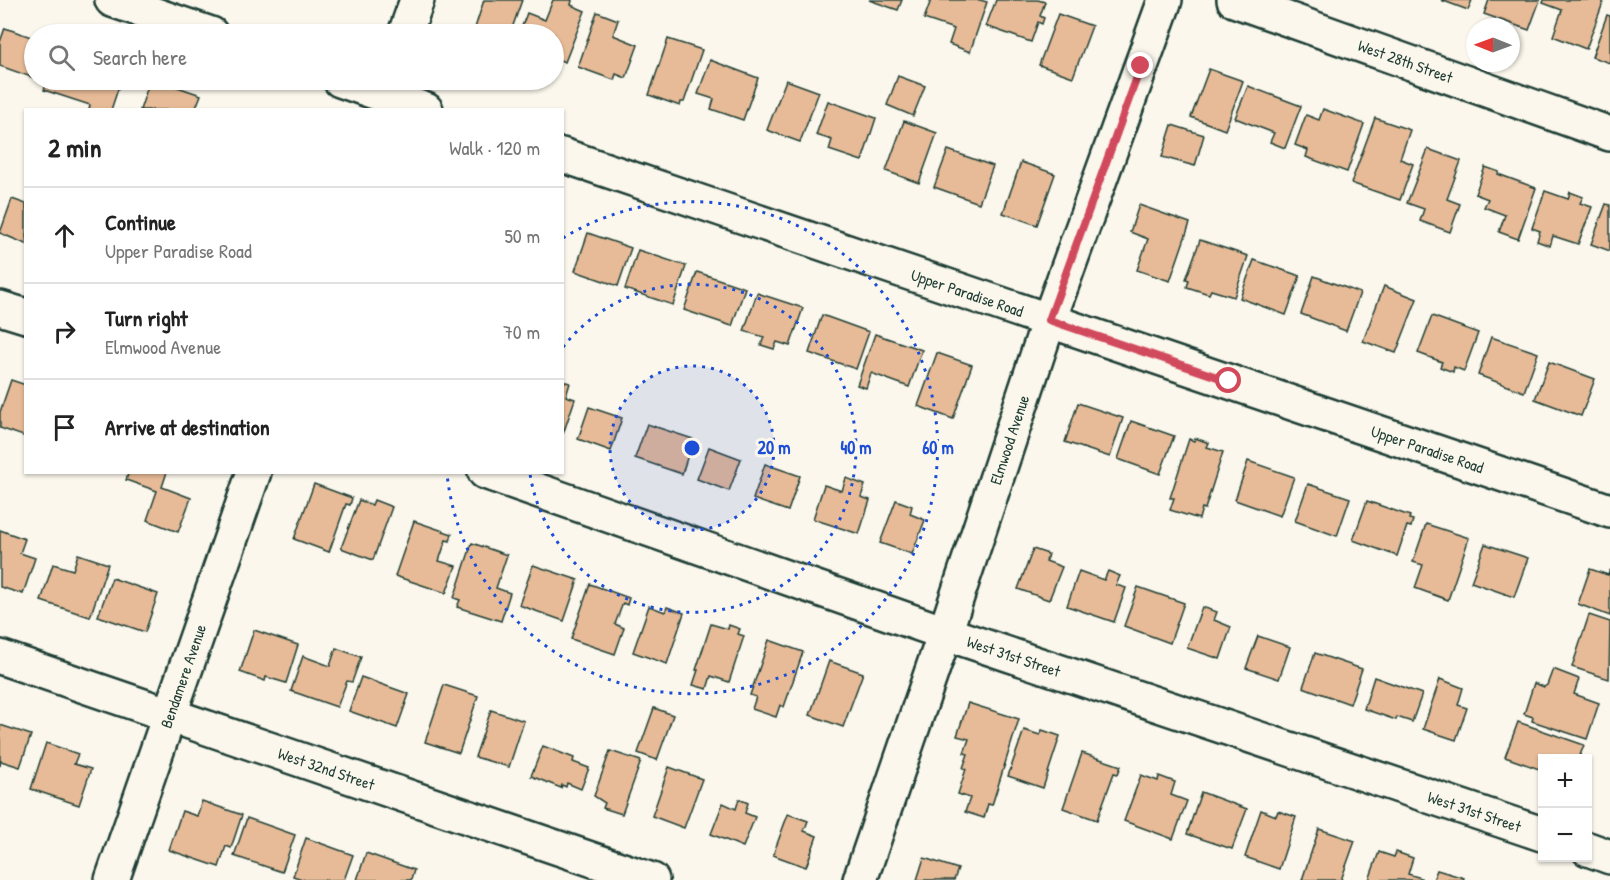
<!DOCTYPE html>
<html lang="en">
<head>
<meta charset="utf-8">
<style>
	body { margin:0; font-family:"Patrick Hand",sans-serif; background:#f2f2f2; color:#222 }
	.controls { position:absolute; right:18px; bottom:18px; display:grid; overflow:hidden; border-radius:0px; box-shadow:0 2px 4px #0004 }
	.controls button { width:54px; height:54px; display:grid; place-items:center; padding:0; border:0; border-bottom:2px solid #e0e0e0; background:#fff; color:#222; font:30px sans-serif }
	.compass { position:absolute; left:1466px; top:18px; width:54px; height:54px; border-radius:50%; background:#fff; box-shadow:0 2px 4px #0004; rotate:271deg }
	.stop { position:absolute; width:18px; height:18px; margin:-14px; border:4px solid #d1495b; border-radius:50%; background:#fff }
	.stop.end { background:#d1495b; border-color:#fff; box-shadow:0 2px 6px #0008 }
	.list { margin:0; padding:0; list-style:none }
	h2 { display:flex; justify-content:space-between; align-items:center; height:78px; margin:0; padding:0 24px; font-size:26px }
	h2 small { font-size:20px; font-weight:400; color:#767676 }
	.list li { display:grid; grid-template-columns:39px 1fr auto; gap:18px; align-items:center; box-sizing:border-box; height:96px; padding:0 24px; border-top:2px solid #e0e0e0 }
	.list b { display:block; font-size:22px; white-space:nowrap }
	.list p { margin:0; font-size:20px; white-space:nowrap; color:#767676 }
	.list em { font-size:20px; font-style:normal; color:#767676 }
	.icon { flex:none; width:33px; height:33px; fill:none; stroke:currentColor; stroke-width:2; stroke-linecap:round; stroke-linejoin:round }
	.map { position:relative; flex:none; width:1610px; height:880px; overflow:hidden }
	.search { position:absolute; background:#fff; box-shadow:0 2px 4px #0004; left:24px; top:24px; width:540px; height:66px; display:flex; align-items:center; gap:15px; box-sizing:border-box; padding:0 21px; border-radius:33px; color:#767676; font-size:22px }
	.panel { position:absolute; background:#fff; box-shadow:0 2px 4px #0004; left:24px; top:108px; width:540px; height:366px; border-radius:0px }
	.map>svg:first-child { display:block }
</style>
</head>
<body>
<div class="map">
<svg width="1610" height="880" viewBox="0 0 1610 880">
	<rect width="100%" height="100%" fill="#fbf7ec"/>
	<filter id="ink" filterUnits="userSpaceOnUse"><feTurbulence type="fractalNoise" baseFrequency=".0167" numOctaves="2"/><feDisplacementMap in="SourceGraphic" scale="12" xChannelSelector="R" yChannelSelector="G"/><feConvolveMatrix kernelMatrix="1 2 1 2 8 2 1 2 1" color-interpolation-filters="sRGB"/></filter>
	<g filter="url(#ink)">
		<g fill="#e7bb97" stroke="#1f3d34" stroke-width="1.5">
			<polygon points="484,0 522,0 510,34 483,34 474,31"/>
			<polygon points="553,0 572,0 571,5 585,11 565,62 554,58 554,34 519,34 527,13 545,20"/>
			<polygon points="869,0 902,0 898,10"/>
			<polygon points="931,0 980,0 987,2 970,52 949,44 954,29 924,19"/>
			<polygon points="996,0 1038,0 1045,2 1040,16 1044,18 1042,24 1038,22 1031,42 986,26"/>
			<polygon points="1441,0 1472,0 1468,10"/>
			<polygon points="1489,0 1540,0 1529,30 1484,14"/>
			<polygon points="1544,0 1604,0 1586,49 1553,36 1562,10 1543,3"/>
			<polygon points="597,12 618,20 613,35 638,45 626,78 616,74 614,80 578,67"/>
			<polygon points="1058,14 1092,26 1073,77 1039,65"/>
			<polygon points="1607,15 1610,16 1610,63 1592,57"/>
			<polygon points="5,28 34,38 34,78 0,66 0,42"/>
			<polygon points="668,39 702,50 684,102 681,102 680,106 649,95"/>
			<polygon points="710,60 758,78 743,120 711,109 714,99 698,94"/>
			<polygon points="1209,69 1243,81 1225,130 1191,117"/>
			<polygon points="898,76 925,86 913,116 887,105"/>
			<polygon points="48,80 121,80 111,110 89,110 90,105 44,90"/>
			<polygon points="150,80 157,80 201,95 195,110 140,110"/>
			<polygon points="786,80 819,92 800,142 767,130"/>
			<polygon points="1248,86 1301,106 1285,148 1270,142 1274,133 1235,118"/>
			<polygon points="828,101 876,118 862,161 829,150 832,140 816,135"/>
			<polygon points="1323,109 1364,124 1347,172 1306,157 1308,150 1295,145 1306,115 1319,120"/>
			<polygon points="1375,118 1410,130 1400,159 1413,164 1400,200 1351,183"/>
			<polygon points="904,121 937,133 919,183 886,171"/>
			<polygon points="1172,125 1204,135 1195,166 1162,157"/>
			<polygon points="1428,149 1461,161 1447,199 1460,204 1450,232 1420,221 1424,209 1407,203"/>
			<polygon points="948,150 993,166 979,203 934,187"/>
			<polygon points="1021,162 1055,174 1037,225 1003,213"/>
			<polygon points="1485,167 1499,172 1498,174 1536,188 1518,239 1499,232 1505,215 1484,207 1488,199 1475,194"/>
			<polygon points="1545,191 1568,199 1570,192 1583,197 1580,203 1592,207 1578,244 1553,236 1550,246 1537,241 1540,231 1532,228"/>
			<polygon points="12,199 26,204 26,244 0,233"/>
			<polygon points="1606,204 1610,205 1610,251 1591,244"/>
			<polygon points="1139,205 1190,223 1170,281 1137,270 1148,239 1130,232"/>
			<polygon points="588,233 631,248 618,286 575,271"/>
			<polygon points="1200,240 1248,256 1234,297 1211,290 1209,294 1187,287 1189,280 1186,279"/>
			<polygon points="638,250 686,266 673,305 625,289"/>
			<polygon points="1254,260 1300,276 1286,315 1240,298"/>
			<polygon points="697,272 745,288 732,326 684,310"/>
			<polygon points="1314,276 1360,293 1346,331 1301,314"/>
			<polygon points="1384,286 1417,299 1396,353 1363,341"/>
			<polygon points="757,293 803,308 790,346 777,342 774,349 761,345 764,337 744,331"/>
			<polygon points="822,315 869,332 856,369 809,353"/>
			<polygon points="1432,316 1478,333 1464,371 1454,367 1453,372 1440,367 1442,362 1418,353"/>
			<polygon points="875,334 922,350 909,387 871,373 866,388 857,385"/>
			<polygon points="1491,337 1538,353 1524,392 1478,375"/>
			<polygon points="937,353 972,365 953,419 918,406"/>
			<polygon points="1549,362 1595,379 1581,416 1535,399"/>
			<polygon points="11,380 26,385 26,437 0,428 0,412"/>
			<polygon points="562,381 570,383 566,396 575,399 563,434"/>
			<polygon points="1078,403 1123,418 1110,457 1065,442"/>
			<polygon points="589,407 622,418 611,451 578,439"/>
			<polygon points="1131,421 1174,436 1160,474 1118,459"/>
			<polygon points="647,424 693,439 682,474 635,458"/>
			<polygon points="1195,438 1209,443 1207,447 1223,452 1205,509 1202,508 1199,519 1170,510 1174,498 1170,498 1189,439 1194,441"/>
			<polygon points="709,447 741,459 729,491 697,479"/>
			<polygon points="1248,461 1294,477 1280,516 1235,500"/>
			<polygon points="765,464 800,476 788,511 753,499"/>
			<polygon points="129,472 167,472 162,487 191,498 178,532 147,520 157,491 126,480"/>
			<polygon points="846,478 865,485 861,497 870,500 859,534 813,519 824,485 842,491"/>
			<polygon points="314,484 352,498 350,505 346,504 329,552 294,539"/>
			<polygon points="1308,484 1350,498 1337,536 1295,521"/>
			<polygon points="359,500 372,505 374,500 392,507 373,560 341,548"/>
			<polygon points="896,500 912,506 910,514 925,520 912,554 880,543"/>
			<polygon points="1367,501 1410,516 1409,519 1413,520 1411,527 1407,526 1397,556 1353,540"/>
			<polygon points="414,521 452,534 450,541 446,540 439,561 456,566 446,593 395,576"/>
			<polygon points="1426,524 1469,538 1448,600 1415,588 1423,565 1413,562"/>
			<polygon points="0,530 25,539 20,553 35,558 23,594 0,587"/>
			<polygon points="472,543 507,555 496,588 510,593 501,621 457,607 460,600 454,598"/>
			<polygon points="1485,544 1528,558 1514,597 1471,582"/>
			<polygon points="1033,549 1048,554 1046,561 1062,567 1049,600 1018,589"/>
			<polygon points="78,554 108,564 90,617 41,601 53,564 73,570"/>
			<polygon points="533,565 578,580 564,621 519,605"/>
			<polygon points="1590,569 1608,575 1610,570 1610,616 1578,604"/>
			<polygon points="1079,571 1104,580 1108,571 1120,576 1116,585 1126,588 1114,622 1067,606"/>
			<polygon points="112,578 158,594 145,632 98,616"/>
			<polygon points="590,584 629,598 627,605 623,603 615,624 624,628 615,654 571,639"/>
			<polygon points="1138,587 1184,603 1170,643 1124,626"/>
			<polygon points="649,606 665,612 667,607 684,613 667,664 633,652"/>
			<polygon points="1202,607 1217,612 1214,620 1231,627 1220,659 1187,648"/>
			<polygon points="1589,615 1610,622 1609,679 1572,667"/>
			<polygon points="711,624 728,629 729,625 740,629 738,634 744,636 729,682 711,676 707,689 693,685 698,670 696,670"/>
			<polygon points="254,630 298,645 286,683 266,677 265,681 240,672"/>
			<polygon points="1258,636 1290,647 1279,679 1246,668"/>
			<polygon points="769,640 803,652 784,707 780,705 776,717 752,709 756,697 750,695"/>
			<polygon points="336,648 361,657 352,682 347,681 337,707 291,691 303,656 330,666"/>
			<polygon points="1315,653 1362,669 1350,704 1303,687"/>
			<polygon points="829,661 863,673 843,727 810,715"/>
			<polygon points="1553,669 1579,679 1574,694 1599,703 1587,739 1532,721 1533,717 1524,714 1534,683 1544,687 1547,685"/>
			<polygon points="361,677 409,694 397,728 349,711"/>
			<polygon points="1374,677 1422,694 1412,722 1397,717 1396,720 1364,709"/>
			<polygon points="1440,679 1463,688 1458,705 1467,708 1456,740 1423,729"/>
			<polygon points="444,685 478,696 459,753 425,742"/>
			<polygon points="968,703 1019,719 992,805 988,804 984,818 965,812 970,798 958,794 966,769 963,768 968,754 964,753 969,739 957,736"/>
			<polygon points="654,708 673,715 657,760 638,753"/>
			<polygon points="491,710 524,721 509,767 475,757"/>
			<polygon points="1518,722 1584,745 1579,758 1542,758 1542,770 1505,757"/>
			<polygon points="0,725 31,735 20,767 1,761 0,766"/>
			<polygon points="1024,730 1040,735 1042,730 1060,736 1043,788 1008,776"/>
			<polygon points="46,743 78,754 74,764 91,769 79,805 31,789"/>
			<polygon points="543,746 574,758 573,762 589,768 581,789 567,783 566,787 562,785 561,788 531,776"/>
			<polygon points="610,751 641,761 622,814 603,808 605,803 594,796"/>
			<polygon points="1082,753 1121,766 1118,774 1114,773 1097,820 1063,808"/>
			<polygon points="669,767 702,779 684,828 652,816"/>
			<polygon points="1141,775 1158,781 1159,776 1175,782 1171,795 1187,801 1173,839 1124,821"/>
			<polygon points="1201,792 1247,809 1232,849 1187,834"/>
			<polygon points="739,799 748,803 745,813 755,817 743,847 711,834 723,803 736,809"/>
			<polygon points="202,801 242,815 231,848 226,846 219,867 169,850 182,811 197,816"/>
			<polygon points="1261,810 1276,816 1278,811 1296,817 1279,869 1245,857"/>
			<polygon points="788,814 808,821 804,831 817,836 806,867 773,855"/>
			<polygon points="247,818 295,835 282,872 234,856"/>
			<polygon points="1319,829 1355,841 1341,880 1302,880"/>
			<polygon points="306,838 353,855 344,880 305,880 293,876"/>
			<polygon points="1379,852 1394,857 1396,852 1413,858 1408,874 1421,878 1420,880 1369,880"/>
			<polygon points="366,853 414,870 411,880 357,880"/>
			<polygon points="924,858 958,869 954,880 917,880"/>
			<polygon points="1437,870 1464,878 1463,880 1433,880"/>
		</g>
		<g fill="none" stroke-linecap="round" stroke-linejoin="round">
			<defs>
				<g id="minor">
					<polyline points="112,0 211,34"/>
					<path id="s1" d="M1234,0L1610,134"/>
					<polyline points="405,34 417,0"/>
					<polyline points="340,80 426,110"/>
					<path id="s2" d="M562,155L1610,511"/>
					<polyline points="0,308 26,316"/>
					<path id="s3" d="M485,472L945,633L1542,834"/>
					<path id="s4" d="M0,657L652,880"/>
					<polyline points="1588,849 1610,857"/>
					<path id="s5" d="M112,880L254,472"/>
					<path id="s6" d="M860,880L945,633L1049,320L1165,0"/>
				</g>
			</defs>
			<use href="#minor" stroke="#1f3d34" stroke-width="38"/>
			<use href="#minor" stroke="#fbf7ec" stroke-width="33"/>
		</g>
	</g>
	<g fill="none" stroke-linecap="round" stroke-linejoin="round" filter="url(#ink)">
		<polyline stroke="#d1495b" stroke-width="8" points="1141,66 1049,320 1229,381"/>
	</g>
	<circle cx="692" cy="448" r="82" fill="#1d4ed8" fill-opacity=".12"/>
	<g fill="none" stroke="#1d4ed8" stroke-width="3" stroke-dasharray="3 6">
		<circle cx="692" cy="448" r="82"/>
		<path d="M563 347A164 164 0 1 1 530 474"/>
		<path d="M563 238A246 246 0 1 1 447 474"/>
	</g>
	<g text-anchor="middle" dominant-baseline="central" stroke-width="6" stroke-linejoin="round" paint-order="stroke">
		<g font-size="16" fill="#1f3d34" stroke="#fbf7ec">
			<text stroke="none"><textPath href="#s1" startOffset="182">West 28th Street</textPath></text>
			<text stroke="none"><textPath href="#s2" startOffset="428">Upper Paradise Road</textPath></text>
			<text stroke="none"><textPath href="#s6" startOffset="465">Elmwood Avenue</textPath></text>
			<text stroke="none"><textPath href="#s2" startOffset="914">Upper Paradise Road</textPath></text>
			<text stroke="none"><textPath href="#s3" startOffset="560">West 31st Street</textPath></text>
			<text stroke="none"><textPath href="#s5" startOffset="216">Bendamere Avenue</textPath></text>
			<text stroke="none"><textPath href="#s4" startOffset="345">West 32nd Street</textPath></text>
			<text stroke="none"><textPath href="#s3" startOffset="1046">West 31st Street</textPath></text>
		</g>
	</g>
	<circle cx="692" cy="448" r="9" fill="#1d4ed8" stroke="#fbf7ec" stroke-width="3"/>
	<g font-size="18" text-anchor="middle" font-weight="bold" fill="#1d4ed8" stroke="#fbf7ec" stroke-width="6" stroke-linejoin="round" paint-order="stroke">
		<text x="774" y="454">20 m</text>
		<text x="856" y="454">40 m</text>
		<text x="938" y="454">60 m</text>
	</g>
</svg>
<div class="controls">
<button>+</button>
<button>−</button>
</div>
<svg class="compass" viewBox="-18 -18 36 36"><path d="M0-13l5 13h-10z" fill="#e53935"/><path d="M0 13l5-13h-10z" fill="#767676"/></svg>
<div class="stop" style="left:1229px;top:381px"></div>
<div class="stop end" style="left:1141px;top:66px"></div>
<div class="search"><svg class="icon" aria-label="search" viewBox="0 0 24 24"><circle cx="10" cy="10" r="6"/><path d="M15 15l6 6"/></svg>Search here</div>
<section class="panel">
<h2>2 min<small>Walk · 120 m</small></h2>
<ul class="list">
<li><svg class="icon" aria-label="ahead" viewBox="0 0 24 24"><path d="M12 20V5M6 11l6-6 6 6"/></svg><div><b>Continue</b><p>Upper Paradise Road</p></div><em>50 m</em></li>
<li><svg class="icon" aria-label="right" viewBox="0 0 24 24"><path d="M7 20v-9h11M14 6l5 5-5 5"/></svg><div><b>Turn right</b><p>Elmwood Avenue</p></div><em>70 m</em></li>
<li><svg class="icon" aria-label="arrive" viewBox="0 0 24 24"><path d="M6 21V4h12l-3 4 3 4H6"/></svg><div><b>Arrive at destination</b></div></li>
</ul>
</section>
</div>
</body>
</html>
